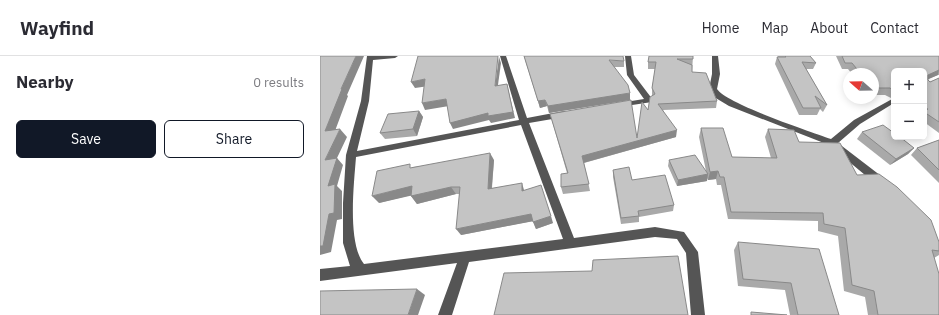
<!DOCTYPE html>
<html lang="en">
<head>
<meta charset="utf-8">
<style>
	body { margin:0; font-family:"IBM Plex Sans",sans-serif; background:#f7f7f7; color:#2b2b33 }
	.controls { position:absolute; right:12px; top:12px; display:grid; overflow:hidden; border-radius:6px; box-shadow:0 2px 10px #0003 }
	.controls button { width:36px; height:36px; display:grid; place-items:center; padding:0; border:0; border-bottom:1px solid #e1e1e2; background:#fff; color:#2b2b33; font:20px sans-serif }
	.compass { position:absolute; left:523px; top:12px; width:36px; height:36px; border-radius:50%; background:#fff; box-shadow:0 2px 10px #0003; rotate:290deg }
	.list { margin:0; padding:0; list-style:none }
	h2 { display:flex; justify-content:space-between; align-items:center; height:52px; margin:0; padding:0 16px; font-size:17px }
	h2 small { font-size:13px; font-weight:400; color:#7c7c81 }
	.actions { display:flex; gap:8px; padding:12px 16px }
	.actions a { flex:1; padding:9px 0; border:1px solid #111827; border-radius:6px; text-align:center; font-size:14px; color:#111827 }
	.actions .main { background:#111827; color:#fff }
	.map { position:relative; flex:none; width:619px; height:259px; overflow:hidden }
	header { display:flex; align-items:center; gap:24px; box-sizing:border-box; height:56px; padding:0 20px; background:#fff; border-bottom:1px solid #e1e1e2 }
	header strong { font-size:19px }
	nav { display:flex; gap:22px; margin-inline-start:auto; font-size:14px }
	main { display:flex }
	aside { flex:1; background:#fff }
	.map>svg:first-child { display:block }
</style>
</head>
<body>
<header>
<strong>Wayfind</strong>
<nav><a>Home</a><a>Map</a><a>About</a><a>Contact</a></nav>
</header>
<main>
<aside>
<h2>Nearby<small>0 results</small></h2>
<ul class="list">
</ul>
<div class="actions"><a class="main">Save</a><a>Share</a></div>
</aside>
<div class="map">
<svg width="619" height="259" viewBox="0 0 619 259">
	<rect width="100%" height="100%" fill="#fff"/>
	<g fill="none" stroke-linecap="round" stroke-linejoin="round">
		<g fill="#555" fill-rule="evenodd">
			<path d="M47,0H78L75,2L53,4L49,45L37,95L199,64L180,0H186L207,62L244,55L248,58L244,61L209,67L254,182L335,171L364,176L378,196L385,259H371L366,197L357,183L335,181L149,206L132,259H118L137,207L0,225V213L30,210L23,187V147L26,99L41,45ZM201,69L243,183L44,208C27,187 34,128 36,101Z"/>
			<polygon points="305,0 311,0 314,19 333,44 332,46 299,51 295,49 299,47 324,43 307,19"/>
			<path d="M392,0H398L400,18L397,33C407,48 489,75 511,83L534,64L574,42V47L540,68L518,87L565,123L566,126L565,129H557L509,89L409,50L394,41L389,33L392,18Z"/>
		</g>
	</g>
	<g fill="#a9a9a9">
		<polygon points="204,0 304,5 304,11 294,11 310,44 229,57 227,50 220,52 206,7"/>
		<polygon points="373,0 372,16 397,45 396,52 343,54 356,81 264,107 270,135 243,138 241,131 247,117 230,58 317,82 328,54 332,40 332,32 335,13 328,13 328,6"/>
		<polygon points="458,0 490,0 496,7 493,13 486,13 507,49 503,56 500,53 497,59 479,59 455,8 457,1 458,1"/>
		<polygon points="516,0 619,0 619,19 618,19 608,23 608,24 610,26 619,22 619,77 604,66 604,15 574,15 574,41 571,42 565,39 553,39 553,18 532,18 528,13 522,13"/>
		<polygon points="99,55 103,61 97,80 65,83 60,77"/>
		<polygon points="381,72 412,101 451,102 445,81 448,73 479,86 537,119 619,186 619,199 614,202 619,259 548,259 545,241 524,235 518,180 498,175 498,165 408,163 401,129 397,129 396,123 388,124 387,122 387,125 357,130 348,110 349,104 386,115 379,81"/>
		<polygon points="542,76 594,92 588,98 570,109 537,83"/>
		<polygon points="619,84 619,127 591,99 597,92"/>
		<polygon points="174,104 172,132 204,134 233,167 216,173 213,165 141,179 139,138 136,138 97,148 91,140 91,139 59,147 93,111"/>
		<polygon points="293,114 312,124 354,149 353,155 319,161 319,166 301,168 293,121"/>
		<polygon points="418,186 519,259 470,259 465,234 418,230 414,194"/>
	</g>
	<g fill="#898989">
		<polygon points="36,0 44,0 27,39 28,40 12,83 5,75 21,33"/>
		<polygon points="179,1 181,7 177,36 175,30"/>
		<polygon points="619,14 618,19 604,25 608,19"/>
		<polygon points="105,23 109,30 95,32 91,26"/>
		<polygon points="187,28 195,62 171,67 169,64 133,73 130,67"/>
		<polygon points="310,37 310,44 229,57 228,50"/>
		<polygon points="574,37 574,41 571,42"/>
		<polygon points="126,43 129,50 105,54 102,47"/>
		<polygon points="225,44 227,50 220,52 218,45"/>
		<polygon points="99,55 103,61 97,80 93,73"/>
		<polygon points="20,73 27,81 17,102 23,109 17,130 22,135 22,163 17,164 11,196 0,199 0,190 9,158 8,130 5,104"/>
		<polygon points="357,74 356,81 263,107 262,100"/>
		<polygon points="594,92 588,98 570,109 576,103"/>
		<polygon points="170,97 174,104 171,140 168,133"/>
		<polygon points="398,115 396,123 388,124 390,116"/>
		<polygon points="388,118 387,125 357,130 358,124"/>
		<polygon points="202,127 204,134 202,135"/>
		<polygon points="92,130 98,138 59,147 52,140"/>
		<polygon points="131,131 136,138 97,148 91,140"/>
		<polygon points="211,158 214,165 141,179 136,173"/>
		<polygon points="231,160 233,167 216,173 213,166"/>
		<polygon points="97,233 105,239 98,259 88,259"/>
	</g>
	<g fill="#c4c4c4" stroke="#898989">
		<polygon points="0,0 36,0 21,33 22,33 5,75 20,73 5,104 17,102 8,130 15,128 14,157 9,158 3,190 0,190"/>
		<polygon points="98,0 178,0 175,30 187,28 193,56 168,60 168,57 130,67 126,43 102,47 105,23 91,26"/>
		<polygon points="204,0 303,0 304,5 289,4 308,29 310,37 228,50 225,44 218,45"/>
		<polygon points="329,0 373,0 373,3 357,3 372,9 372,16 386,17 397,45 338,48 357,74 262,100 269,128 241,131 241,118 248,117 230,58 311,44 317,82 322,46 328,54 330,41 335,38 332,32 336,6 328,6"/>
		<polygon points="465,0 490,0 496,7 482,6 507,49 495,40 501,52 483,52 457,1 466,1"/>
		<polygon points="522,0 619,0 619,14 608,19 608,24 610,26 619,22 619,66 604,56 604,54 608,53 604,53 604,15 574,15 574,35 570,32 553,32 553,18 541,18 532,7 525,7"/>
		<polygon points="99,55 93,73 60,77 68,58"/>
		<polygon points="563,69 574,77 574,81 580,81 594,92 576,103 542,76"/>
		<polygon points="381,72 403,72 412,101 457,102 448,73 474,74 479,86 520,87 537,119 559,118 577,131 611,164 619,186 619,195 612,194 619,218 619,259 558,259 554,235 532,229 525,172 504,168 503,157 411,156 404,121 400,121 398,115 390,116"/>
		<polygon points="619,84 619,114 597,92"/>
		<polygon points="170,97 168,133 202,127 202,135 221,129 231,160 213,166 211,158 136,173 140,131 131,131 91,140 92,130 52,140 57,115 90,108 90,112"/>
		<polygon points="375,99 388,118 358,124 349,104"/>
		<polygon points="309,111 312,124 345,119 354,149 318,155 319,160 301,162 293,114"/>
		<polygon points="418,186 499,193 519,259 478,259 471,227 423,223"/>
		<polygon points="358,200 368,259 174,259 184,217 272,215 273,204"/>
		<polygon points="97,233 88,259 0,259 0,235"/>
		<polygon points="431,256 467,259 431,259"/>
	</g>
</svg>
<div class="controls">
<button>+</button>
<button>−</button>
</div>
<svg class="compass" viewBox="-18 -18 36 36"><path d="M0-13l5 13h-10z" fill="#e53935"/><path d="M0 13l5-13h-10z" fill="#7c7c81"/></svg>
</div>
</main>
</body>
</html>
